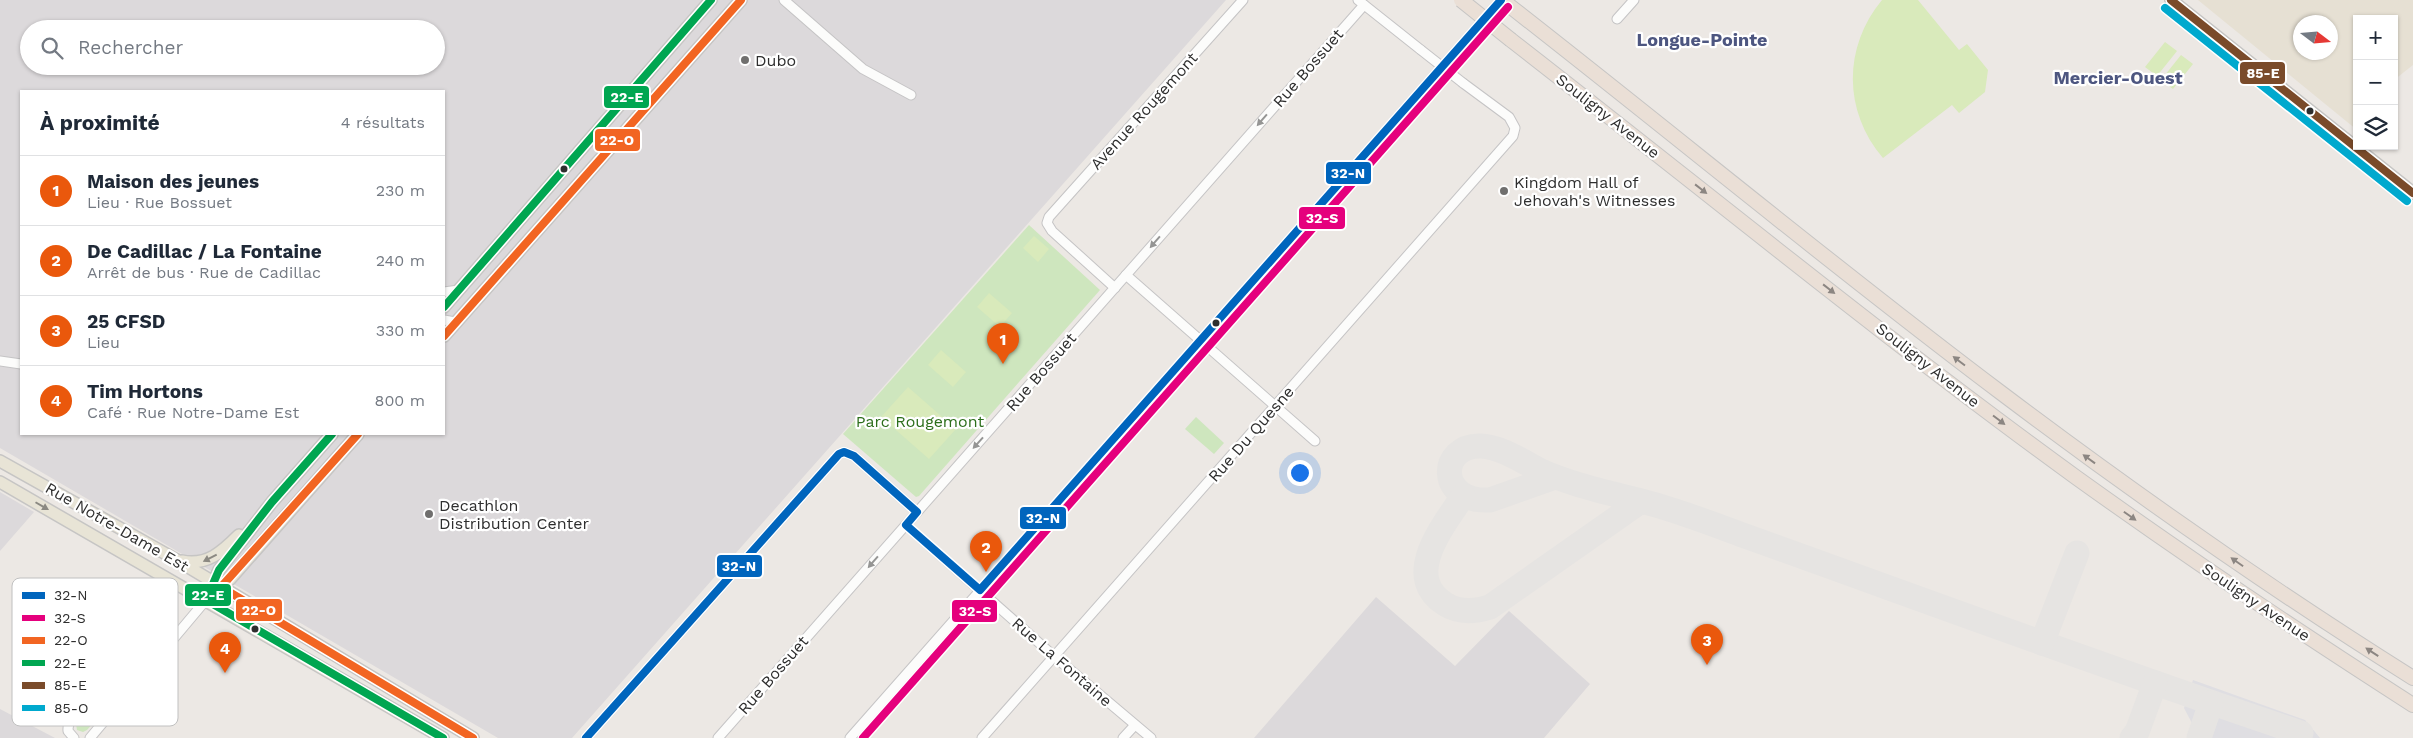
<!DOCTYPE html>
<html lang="fr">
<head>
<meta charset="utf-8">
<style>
	body { margin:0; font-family:"Work Sans",sans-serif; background:#f6f6f7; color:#1f2937 }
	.controls { position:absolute; right:15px; top:15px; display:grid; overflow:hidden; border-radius:0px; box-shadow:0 1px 4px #0004 }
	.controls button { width:45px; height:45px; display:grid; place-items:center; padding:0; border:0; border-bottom:1px solid #e0e1e3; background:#fff; color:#1f2937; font:25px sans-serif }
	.compass { position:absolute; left:2293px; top:15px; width:45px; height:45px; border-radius:50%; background:#fff; box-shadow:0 1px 4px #0004; rotate:106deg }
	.you { position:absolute; left:1299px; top:472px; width:18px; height:18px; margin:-12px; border:4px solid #fff; border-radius:50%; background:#1a73e8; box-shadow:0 0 0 8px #1a73e833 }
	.badge { display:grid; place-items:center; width:32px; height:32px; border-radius:50%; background:#ea580c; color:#fff; font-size:16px; font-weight:700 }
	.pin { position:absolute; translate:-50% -41px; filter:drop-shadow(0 1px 2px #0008) }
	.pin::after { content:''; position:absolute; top:26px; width:18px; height:15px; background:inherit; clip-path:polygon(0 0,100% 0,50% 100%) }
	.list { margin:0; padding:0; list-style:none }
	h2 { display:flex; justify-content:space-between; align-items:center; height:65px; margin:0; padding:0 20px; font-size:21px }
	h2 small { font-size:16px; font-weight:400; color:#747a83 }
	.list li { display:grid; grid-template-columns:32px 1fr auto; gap:15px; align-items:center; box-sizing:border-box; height:70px; padding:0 20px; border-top:1px solid #e0e1e3 }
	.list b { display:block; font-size:19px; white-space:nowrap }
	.list p { margin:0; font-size:16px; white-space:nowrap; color:#747a83 }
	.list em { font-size:16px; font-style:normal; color:#747a83 }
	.icon { flex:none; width:28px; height:28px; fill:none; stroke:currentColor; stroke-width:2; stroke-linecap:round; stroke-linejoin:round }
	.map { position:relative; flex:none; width:2413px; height:738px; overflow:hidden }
	.search { position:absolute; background:#fff; box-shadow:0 1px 4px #0004; left:20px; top:20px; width:425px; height:55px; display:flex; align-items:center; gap:12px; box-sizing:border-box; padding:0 18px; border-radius:28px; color:#747a83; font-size:19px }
	.panel { position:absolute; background:#fff; box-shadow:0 1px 4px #0004; left:20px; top:90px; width:425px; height:345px; border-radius:0px }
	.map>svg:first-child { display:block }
</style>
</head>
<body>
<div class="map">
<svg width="2413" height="738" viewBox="0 0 2413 738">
	<rect width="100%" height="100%" fill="#ece8e4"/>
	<g fill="#dcd9db" fill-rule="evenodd">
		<path d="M0,0H1226L572,738H498L0,448ZM29,29H436V66H29ZM21,91H444V434H21Z"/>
		<polygon points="0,492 34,512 0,551"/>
		<polygon points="1376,597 1455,666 1509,611 1590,684 1544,738 1254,738"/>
		<polygon points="0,709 55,738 0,738"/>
	</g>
	<path fill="#e6e0d3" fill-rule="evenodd" d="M2198,0H2413V65L2394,80V19H2357V130ZM2300,22H2330V52H2300Z"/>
	<polygon fill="#dfdee2" points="2193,680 2305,720 2320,738 2193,738 2195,729 2184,708"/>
	<g fill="#cee6be">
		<polygon points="1029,225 1100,290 919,496 916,497 843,434"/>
		<polygon points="1196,417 1224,443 1214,454 1185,429"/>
		<polygon points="101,709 103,712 87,730 83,732 77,730 76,724 79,721"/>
	</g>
	<g fill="#d9eabb">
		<path d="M1882,0H1918L1959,50L1967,44L1988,70L1985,92L1959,113L1952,105L1883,158C1843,111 1843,47 1882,0Z"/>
		<polygon points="2165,42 2177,51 2157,76 2145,67"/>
		<polygon points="2181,55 2193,64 2173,89 2161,80"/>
		<polygon points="1034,236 1049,249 1038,262 1023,248"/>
		<polygon points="989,293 1012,313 1000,327 977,307"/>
		<polygon points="941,350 966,372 953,387 928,365"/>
		<polygon points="908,387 956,429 929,459 881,417"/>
	</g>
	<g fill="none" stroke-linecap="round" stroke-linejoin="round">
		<g stroke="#e6e4e2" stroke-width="25">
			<path d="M1555,477L1490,500C1437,503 1438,445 1481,446C1501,447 1522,461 1539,470C1576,487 1617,494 1656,505C1687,514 1718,526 1748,537C1932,603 2115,671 2301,733"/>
			<path d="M1463,496C1444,525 1401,576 1445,604C1459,613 1474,612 1490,607L1641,501"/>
			<polyline points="2042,643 2077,553"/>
			<polyline points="2132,738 2137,732 2155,683"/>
			<polyline points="2199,738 2211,703"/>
		</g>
		<defs>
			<g id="minor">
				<polyline points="784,0 863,69 911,95"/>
				<polyline points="1358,0 1421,50"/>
				<polyline points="1617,19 1634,0"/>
				<polyline points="1126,275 1315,441"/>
				<polyline points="1115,288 1052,231 1047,223 1049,217 1243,0"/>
				<polyline points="444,292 459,290"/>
				<polyline points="444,320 455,322"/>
				<polyline points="0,361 21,364"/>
				<polyline points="906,525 1055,657 1151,738"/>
				<path d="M74,738L68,731C66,707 109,698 127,690"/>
				<polyline points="90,738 206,600"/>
				<polyline points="586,738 839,454 844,452 854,456 917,512"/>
				<polyline points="718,738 1364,5"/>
				<polyline points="850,738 1501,0"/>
				<polyline points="982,738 1513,136 1515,128 1509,117 1463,83"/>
				<polyline points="1123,738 1135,725"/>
			</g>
			<g id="major">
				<polyline points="2171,0 2413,193"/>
				<polyline points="444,307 711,0"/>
				<polyline points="444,336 741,0"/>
				<polyline points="0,461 175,559 473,738"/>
				<polyline points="0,482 443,738"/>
				<path d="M182,561C207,566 222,552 239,535"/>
				<polyline points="211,589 219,570 272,502 332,434"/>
				<polyline points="206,600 230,579 358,434"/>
			</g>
			<g id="highway">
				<path d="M1502,0C1669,130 1831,265 2000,392C2134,493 2271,589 2413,678"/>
				<path d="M1511,40C1699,186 1884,338 2077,478C2187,557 2299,632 2413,705"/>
			</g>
		</defs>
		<use href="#minor" stroke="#c5c4c5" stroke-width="11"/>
		<use href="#major" stroke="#c6c5c4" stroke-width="14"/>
		<use href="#highway" stroke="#c6c5c4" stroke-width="16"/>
		<use href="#minor" stroke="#fcfcfb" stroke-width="9"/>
		<use href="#major" stroke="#e8e4d6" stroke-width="11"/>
		<use href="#highway" stroke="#eadfd6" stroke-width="14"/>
		<defs>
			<polyline id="minor-bridge" points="1421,50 1463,83"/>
			<polyline id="highway-bridge" points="1461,0 1511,40"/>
		</defs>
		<use href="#minor-bridge" stroke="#c5c4c5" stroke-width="11" stroke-linecap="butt"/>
		<use href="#highway-bridge" stroke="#c6c5c4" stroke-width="16" stroke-linecap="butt"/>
		<use href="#minor-bridge" stroke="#fcfcfb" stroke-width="9"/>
		<use href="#highway-bridge" stroke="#eadfd6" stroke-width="14"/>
		<defs>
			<polyline id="bus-1" points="586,738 839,454 844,452 854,456 917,512 906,525 980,590 1501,0"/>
			<polyline id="bus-2" points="863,738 1508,7"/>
			<g id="bus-3">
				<polyline points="444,336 741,0"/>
				<polyline points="358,434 221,587 473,738"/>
			</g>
			<g id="bus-4">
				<polyline points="444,307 711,0"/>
				<polyline points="332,434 272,502 219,570 206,600 443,738"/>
			</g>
			<polyline id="bus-5" points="2171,0 2413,193"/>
			<polyline id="bus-6" points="2165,8 2407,201"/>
		</defs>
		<use href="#bus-1" stroke="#fff" stroke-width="11"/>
		<use href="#bus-2" stroke="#fff" stroke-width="11"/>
		<use href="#bus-3" stroke="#fff" stroke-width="11"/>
		<use href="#bus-4" stroke="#fff" stroke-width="11"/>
		<use href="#bus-5" stroke="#fff" stroke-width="11"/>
		<use href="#bus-6" stroke="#fff" stroke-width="11"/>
		<use href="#bus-1" stroke="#0065bd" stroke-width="8"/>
		<use href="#bus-2" stroke="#e5007d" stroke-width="8"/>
		<use href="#bus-3" stroke="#f26522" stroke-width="8"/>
		<use href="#bus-4" stroke="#00a651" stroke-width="8"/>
		<use href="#bus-5" stroke="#7a4b2a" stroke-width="8"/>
		<use href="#bus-6" stroke="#00a9ce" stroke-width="8"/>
	</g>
	<defs><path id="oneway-solid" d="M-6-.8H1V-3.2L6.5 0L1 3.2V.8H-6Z" transform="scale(1.25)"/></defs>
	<g fill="#959594">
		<use href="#oneway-solid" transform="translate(1262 120) rotate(131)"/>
		<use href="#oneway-solid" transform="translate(1155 242) rotate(131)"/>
		<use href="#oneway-solid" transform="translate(978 443) rotate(132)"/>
		<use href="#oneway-solid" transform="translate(873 562) rotate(131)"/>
	</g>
	<g fill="#8c8682">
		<use href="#oneway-solid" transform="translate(1701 189) rotate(38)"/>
		<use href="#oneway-solid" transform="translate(1829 289) rotate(38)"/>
		<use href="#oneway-solid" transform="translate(1959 361) rotate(-143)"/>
		<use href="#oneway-solid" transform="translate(1999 420) rotate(37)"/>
		<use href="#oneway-solid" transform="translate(2089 459) rotate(-144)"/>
		<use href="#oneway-solid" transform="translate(2130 516) rotate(35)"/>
		<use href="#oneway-solid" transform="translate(2237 562) rotate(-145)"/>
		<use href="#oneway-solid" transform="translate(2372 652) rotate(-147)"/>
	</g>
	<g fill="#8b8982">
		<use href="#oneway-solid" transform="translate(42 506) rotate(30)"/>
		<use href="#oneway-solid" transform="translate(210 558) rotate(153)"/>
	</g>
	<g fill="#706f6e" stroke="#fff" stroke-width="2">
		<circle cx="745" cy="60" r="5"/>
		<circle cx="1504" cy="191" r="5"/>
		<circle cx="429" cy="514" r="5"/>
	</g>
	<g fill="#2e2e2e" stroke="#fff" stroke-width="2">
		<circle cx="2310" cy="111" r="4.5"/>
		<circle cx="564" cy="169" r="4.5"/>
		<circle cx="1216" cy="323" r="4.5"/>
		<circle cx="255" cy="629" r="4.5"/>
	</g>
	<g text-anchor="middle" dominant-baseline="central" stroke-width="4.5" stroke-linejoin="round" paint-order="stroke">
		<g font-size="16" fill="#2e2e2e" stroke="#fff" text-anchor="start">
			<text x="755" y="60">Dubo</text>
			<text x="1514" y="182">Kingdom Hall of<tspan x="1514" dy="18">Jehovah's Witnesses</tspan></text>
			<text x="439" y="505">Decathlon<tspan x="439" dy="18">Distribution Center</tspan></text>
		</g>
		<g font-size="16" fill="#2e2e2e" stroke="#fff">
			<text transform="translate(1308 68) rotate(-49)">Rue Bossuet</text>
			<text transform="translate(1144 111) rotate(-48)">Avenue Rougemont</text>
			<text transform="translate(1608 116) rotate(38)">Souligny Avenue</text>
			<text transform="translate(1928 365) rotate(38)">Souligny Avenue</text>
			<text transform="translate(1041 372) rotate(-49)">Rue Bossuet</text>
			<text transform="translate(1251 434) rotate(-49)">Rue Du Quesne</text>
			<text transform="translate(117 527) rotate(30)">Rue Notre-Dame Est</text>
			<text transform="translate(2256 602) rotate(34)">Souligny Avenue</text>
			<text transform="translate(1062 662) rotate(41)">Rue La Fontaine</text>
			<text transform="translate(773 675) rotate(-49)">Rue Bossuet</text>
		</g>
		<g font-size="16" fill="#2c6e1b" stroke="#fff">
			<text x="920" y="421">Parc Rougemont</text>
		</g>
		<g font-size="18" font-weight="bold" fill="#4d5680" stroke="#fff">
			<text x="1702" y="39">Longue-Pointe</text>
			<text x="2118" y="77">Mercier-Ouest</text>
		</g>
	</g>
	<rect x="12" y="578" width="166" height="148" rx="8" fill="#fff" stroke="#c0c0c0" stroke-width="1"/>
	<rect x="22" y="592" width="23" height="7" fill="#0065bd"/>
	<rect x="22" y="615" width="23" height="6" fill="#e5007d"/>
	<rect x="22" y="637" width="23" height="7" fill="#f26522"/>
	<rect x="22" y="660" width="23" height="6" fill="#00a651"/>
	<rect x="22" y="682" width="23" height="7" fill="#7a4b2a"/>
	<rect x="22" y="705" width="23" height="6" fill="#00a9ce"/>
	<g font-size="14" fill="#2e2e2e">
		<text x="54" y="600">32-N</text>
		<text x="54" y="623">32-S</text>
		<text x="54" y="645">22-O</text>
		<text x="54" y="668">22-E</text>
		<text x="54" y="690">85-E</text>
		<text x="54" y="713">85-O</text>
	</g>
	<g stroke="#fff" stroke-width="2">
		<rect x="2239" y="61" width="47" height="24" rx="5" fill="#7a4b2a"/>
		<rect x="603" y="85" width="47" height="24" rx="5" fill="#00a651"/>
		<rect x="594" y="128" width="47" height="24" rx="5" fill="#f26522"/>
		<rect x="1325" y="161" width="47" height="24" rx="5" fill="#0065bd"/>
		<rect x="1298" y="206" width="48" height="24" rx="5" fill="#e5007d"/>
		<rect x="1019" y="506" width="48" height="24" rx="5" fill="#0065bd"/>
		<rect x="716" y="554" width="47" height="24" rx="5" fill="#0065bd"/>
		<rect x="184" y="583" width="48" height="24" rx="5" fill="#00a651"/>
		<rect x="235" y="598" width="48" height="24" rx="5" fill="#f26522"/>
		<rect x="951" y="599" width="47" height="24" rx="5" fill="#e5007d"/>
	</g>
	<g font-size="14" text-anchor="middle" font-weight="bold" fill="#fff">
		<text x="2263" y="78">85-E</text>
		<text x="627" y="102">22-E</text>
		<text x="617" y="145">22-O</text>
		<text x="1348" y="178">32-N</text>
		<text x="1322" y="223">32-S</text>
		<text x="1043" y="523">32-N</text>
		<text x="739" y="571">32-N</text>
		<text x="208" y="600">22-E</text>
		<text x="259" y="615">22-O</text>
		<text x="975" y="616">32-S</text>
	</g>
</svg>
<div class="controls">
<button>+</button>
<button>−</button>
<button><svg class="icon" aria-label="layers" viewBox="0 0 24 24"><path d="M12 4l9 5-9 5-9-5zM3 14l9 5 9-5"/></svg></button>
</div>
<svg class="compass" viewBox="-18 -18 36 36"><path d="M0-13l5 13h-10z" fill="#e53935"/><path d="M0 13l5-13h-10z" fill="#747a83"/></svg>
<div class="you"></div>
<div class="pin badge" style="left:1003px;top:364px">1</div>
<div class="pin badge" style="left:986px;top:572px">2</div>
<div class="pin badge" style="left:1707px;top:665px">3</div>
<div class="pin badge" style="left:225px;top:673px">4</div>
<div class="search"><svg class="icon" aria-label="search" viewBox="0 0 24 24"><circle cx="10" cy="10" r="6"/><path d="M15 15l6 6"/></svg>Rechercher</div>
<section class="panel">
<h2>À proximité<small>4 résultats</small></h2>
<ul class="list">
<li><span class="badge">1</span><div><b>Maison des jeunes</b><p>Lieu · Rue Bossuet</p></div><em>230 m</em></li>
<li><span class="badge">2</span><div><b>De Cadillac / La Fontaine</b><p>Arrêt de bus · Rue de Cadillac</p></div><em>240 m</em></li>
<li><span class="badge">3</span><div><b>25 CFSD</b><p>Lieu</p></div><em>330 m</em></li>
<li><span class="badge">4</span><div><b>Tim Hortons</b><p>Café · Rue Notre-Dame Est</p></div><em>800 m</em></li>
</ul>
</section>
</div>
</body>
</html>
